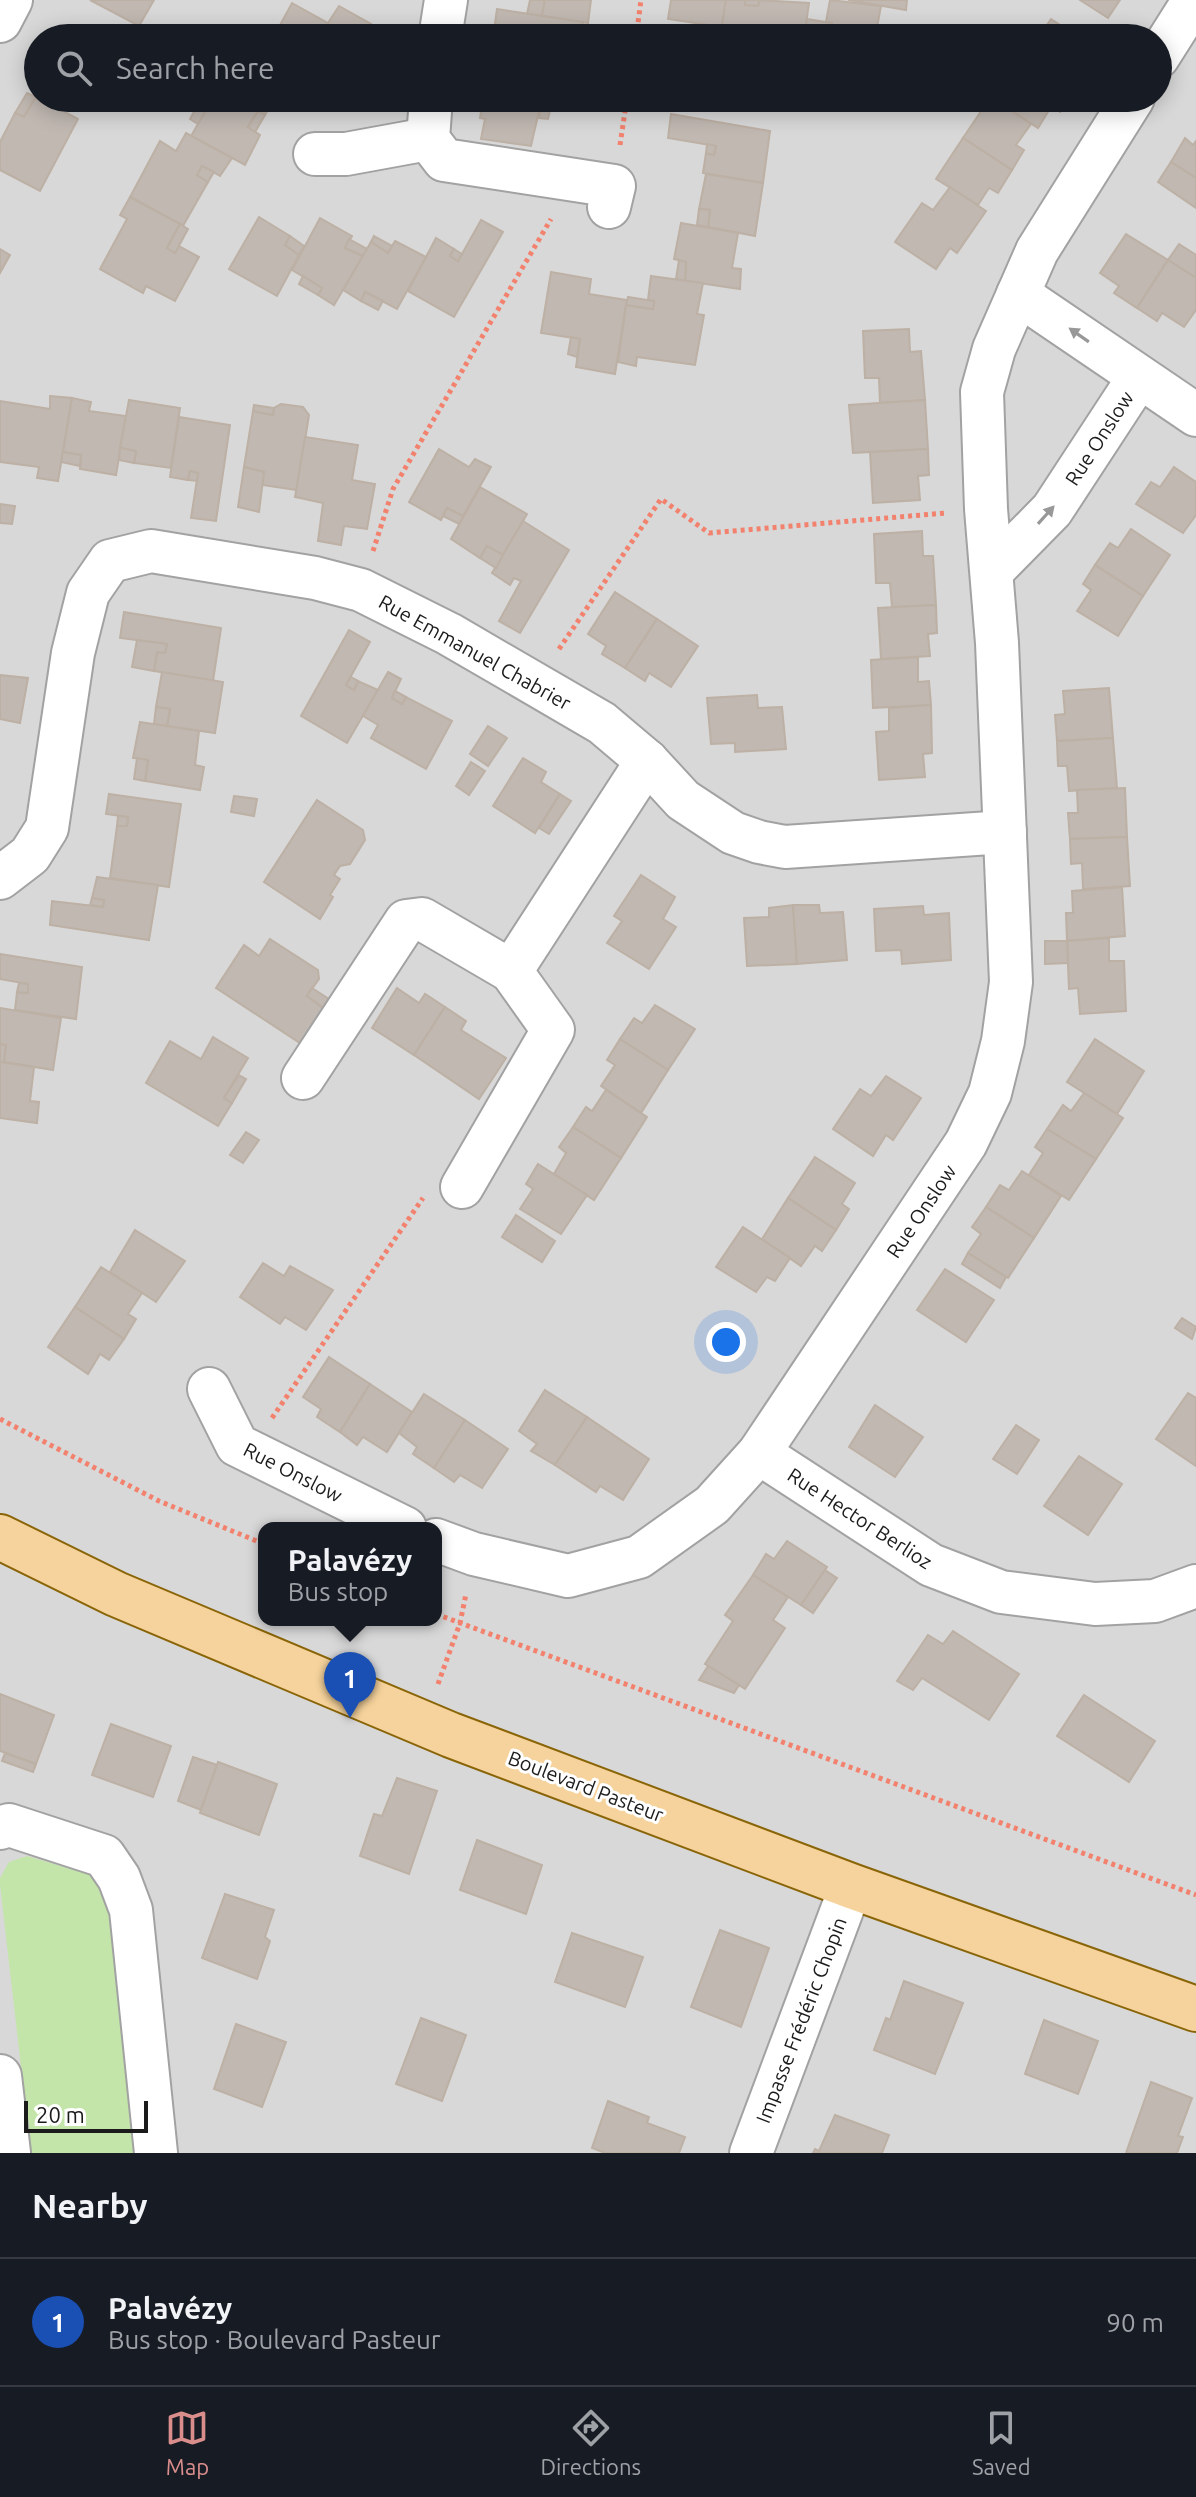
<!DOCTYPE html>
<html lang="en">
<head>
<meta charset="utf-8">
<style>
	body { margin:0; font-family:Ubuntu,sans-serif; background:#20242c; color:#f1f3f6 }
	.scale { position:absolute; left:24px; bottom:20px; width:124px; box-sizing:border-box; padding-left:8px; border:4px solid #1b1b1b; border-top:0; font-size:22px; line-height:28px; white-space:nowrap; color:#1b1b1b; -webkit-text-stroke:6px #fff; paint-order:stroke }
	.you { position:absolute; left:726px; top:1342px; width:28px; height:28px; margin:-20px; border:6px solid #fff; border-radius:50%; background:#1a73e8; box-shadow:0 0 0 12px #1a73e833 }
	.badge { display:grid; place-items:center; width:52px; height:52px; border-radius:50%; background:#d98e8c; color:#fff; font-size:26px; font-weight:700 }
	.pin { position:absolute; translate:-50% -66px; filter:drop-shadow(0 2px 4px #0008) }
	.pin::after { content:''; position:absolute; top:42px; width:28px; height:24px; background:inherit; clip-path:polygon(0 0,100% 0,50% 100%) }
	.popup { position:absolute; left:258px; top:1522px; width:184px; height:104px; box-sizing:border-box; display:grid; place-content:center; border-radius:16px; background:#171b24; filter:drop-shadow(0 2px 6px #0005); font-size:26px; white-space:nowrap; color:#9ea1a6 }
	.popup b { font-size:30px; color:#f1f3f6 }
	.popup::after { content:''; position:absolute; left:50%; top:100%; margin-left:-16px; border:16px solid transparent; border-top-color:#171b24 }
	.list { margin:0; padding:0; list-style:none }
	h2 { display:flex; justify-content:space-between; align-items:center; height:104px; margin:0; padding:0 32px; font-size:34px }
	h2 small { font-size:26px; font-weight:400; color:#9ea1a6 }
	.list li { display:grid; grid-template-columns:52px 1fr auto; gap:24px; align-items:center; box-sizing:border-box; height:128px; padding:0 32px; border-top:2px solid #363941 }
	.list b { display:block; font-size:30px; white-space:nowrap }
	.list p { margin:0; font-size:26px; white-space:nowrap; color:#9ea1a6 }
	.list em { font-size:26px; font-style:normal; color:#9ea1a6 }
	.icon { flex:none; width:44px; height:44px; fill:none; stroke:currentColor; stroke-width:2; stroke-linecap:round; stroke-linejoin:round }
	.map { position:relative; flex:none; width:1196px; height:2153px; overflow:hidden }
	.search { position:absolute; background:#171b24; box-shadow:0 4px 20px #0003; left:24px; right:24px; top:24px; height:88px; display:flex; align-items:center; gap:20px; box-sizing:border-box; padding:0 28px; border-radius:44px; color:#9ea1a6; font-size:30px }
	.sheet { height:232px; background:#171b24 }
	nav { display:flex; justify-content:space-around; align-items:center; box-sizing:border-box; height:112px; border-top:2px solid #363941; background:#171b24; font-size:22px; color:#9ea1a6 }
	nav a { display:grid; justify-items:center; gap:4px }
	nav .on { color:#d98e8c }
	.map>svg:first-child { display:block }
</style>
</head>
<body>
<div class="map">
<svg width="1196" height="2153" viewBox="0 0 1196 2153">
	<rect width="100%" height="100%" fill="#ece9e1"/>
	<path fill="#d9d8d8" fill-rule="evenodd" d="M0,0H1196V2153H0ZM38,38H1158V98H38ZM264,1528H436V1620H264Z"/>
	<polygon fill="#c3e5a9" points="27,1856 91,1875 100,1888 109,1914 136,2153 31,2153 0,1885 0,1878 9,1862"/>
	<g fill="#c0b8b1" stroke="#bdb0a4" stroke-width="2">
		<polygon points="90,0 154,0 139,26"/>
		<polygon points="530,0 545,0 542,16 527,14"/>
		<polygon points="545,0 591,0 588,23 542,16"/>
		<polygon points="671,0 726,0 722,27 668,19"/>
		<polygon points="726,0 745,0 745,5 758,6 759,0 809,3 804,38 738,38 739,34 721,31"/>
		<polygon points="745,0 759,0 758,6 745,5"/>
		<polygon points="830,0 881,6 875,38 877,38 804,38 806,28 830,32 832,23 826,22"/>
		<polygon points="848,0 907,0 906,10"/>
		<polygon points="1080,0 1120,0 1108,18"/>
		<polygon points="292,3 328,23 339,6 371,24 363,38 273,38"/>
		<polygon points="497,9 583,22 581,38 493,38"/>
		<polygon points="807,19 832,23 830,32 806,28"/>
		<polygon points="1051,19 1080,38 1038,38"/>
		<polygon points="27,93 36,97 24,117 15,113"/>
		<polygon points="36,97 78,119 40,191 0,170 0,142 15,113 24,117"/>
		<polygon points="202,98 234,98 258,111 248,127 260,135 245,165 191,136 207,108 199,103"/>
		<polygon points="234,98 264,98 258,111"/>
		<polygon points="264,98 275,98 265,115 258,111"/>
		<polygon points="483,98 542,98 531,146 481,139 485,119 480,118"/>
		<polygon points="542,98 553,98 548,119 539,118"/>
		<polygon points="990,98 993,98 1031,124 1016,145 1024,150 1012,170 963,138"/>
		<polygon points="999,98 1070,98 1060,112 1051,107 1038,128 997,101"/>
		<polygon points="199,103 207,108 198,124 190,119"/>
		<polygon points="258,111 265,115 255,132 248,127"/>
		<polygon points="671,114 770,131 763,183 703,173 706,153 714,155 716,146 668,138"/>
		<polygon points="186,133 232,158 220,176 202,166 197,175 208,182 183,226 130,197 160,141 176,151"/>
		<polygon points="963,138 1012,170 998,193 989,188 978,205 936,179"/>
		<polygon points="1185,138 1193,145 1196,141 1196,178 1171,162"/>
		<polygon points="707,144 716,146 714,155 706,153"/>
		<polygon points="1171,162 1196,178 1196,208 1158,182"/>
		<polygon points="202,166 214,172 208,182 197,175"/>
		<polygon points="706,174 763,183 755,236 708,227 710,210 699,209"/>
		<polygon points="950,187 986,211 957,253 950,248 936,269 895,242 922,203 933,210"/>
		<polygon points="130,197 180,224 167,248 175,253 179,246 199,257 175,301 146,286 143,293 100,269 127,219 120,215"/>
		<polygon points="699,209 710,210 708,227 697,225"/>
		<polygon points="259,217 290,236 285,245 299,255 277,296 229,269"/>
		<polygon points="320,218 352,236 345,248 363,256 334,305 318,295 322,288 292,270"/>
		<polygon points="481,220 503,232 454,317 408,291 436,238 454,249 450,256 458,261"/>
		<polygon points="681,223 738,233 732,268 741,269 740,289 685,281 686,262 674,259"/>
		<polygon points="180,224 188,229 175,253 167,248"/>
		<polygon points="1126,234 1168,260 1137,308 1114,293 1119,286 1100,273"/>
		<polygon points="290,236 304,246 299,255 285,245"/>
		<polygon points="374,236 392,246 388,253 371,242"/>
		<polygon points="349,239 367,249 363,256 345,248"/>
		<polygon points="395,241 426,257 397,309 365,292 361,301 343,290 371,242 388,253"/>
		<polygon points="1179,244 1196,255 1196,278 1168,260"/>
		<polygon points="0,249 10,255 0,273"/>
		<polygon points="454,249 462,254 458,261 450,256"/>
		<polygon points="679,260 686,262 685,281 676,279"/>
		<polygon points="1168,260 1196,278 1196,310 1184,327 1162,313 1157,321 1137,308"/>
		<polygon points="551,272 591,279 589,294 627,300 615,374 576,367 580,339 541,333"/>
		<polygon points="303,276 322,288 318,295 299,284"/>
		<polygon points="651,276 703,283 697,314 704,315 695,365 637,357 636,366 618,362 626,305 653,309 654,301 648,300"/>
		<polygon points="365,292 383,301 378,310 361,301"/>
		<polygon points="628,297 654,301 653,309 626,305"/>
		<polygon points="909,329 910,352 921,351 925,400 880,403 879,378 865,378 863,331"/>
		<polygon points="571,337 580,339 577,357 568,354"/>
		<polygon points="50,396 72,398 58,481 37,478 39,467 0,462 0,401 50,409"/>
		<polygon points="72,398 91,402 89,411 126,416 116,475 80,469 81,455 63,452"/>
		<polygon points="129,400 180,408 171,468 134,463 136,451 120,448"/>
		<polygon points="925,400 928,449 853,453 849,405"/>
		<polygon points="281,404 303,407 309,415 297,490 262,485 264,472 244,467 253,411 273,415 274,408"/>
		<polygon points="254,405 274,408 273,415 253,411"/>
		<polygon points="179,417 230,425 216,521 191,518 198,473 190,471 188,480 170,477"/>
		<polygon points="305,437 358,445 352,480 375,484 367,529 344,526 341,545 318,541 323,503 295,497"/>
		<polygon points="120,448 136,451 134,463 119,460"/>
		<polygon points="439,449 469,467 475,459 491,467 463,516 447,508 441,520 409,502"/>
		<polygon points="928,449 929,475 918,476 920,500 873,503 870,452"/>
		<polygon points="63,452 81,455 80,466 61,462"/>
		<polygon points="244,467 264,472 259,512 238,507"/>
		<polygon points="1174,467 1196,482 1196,515 1183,533 1136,504 1151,482 1160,487"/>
		<polygon points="190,471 198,473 197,481 188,480"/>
		<polygon points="480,487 527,514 503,555 487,546 480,558 451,539"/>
		<polygon points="0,504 15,506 12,524 0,523"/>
		<polygon points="447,508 463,516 459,524 443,516"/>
		<polygon points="523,521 569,550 520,633 499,621 521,581 514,578 510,585 492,573"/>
		<polygon points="1131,529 1170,555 1143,596 1095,565 1110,543 1118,548"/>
		<polygon points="922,531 923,556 933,556 936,605 892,607 890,583 876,583 874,534"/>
		<polygon points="487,546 503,555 496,568 480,558"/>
		<polygon points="1095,565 1143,596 1118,636 1077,611 1091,590 1083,584"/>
		<polygon points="615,592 657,619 625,668 602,654 606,646 588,634"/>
		<polygon points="936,605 937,633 928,634 930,656 881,659 878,608"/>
		<polygon points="124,612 221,628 213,681 154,671 157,652 165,653 167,644 120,638"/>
		<polygon points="657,619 698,646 671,687 649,673 645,681 625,668"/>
		<polygon points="349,630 370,642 346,685 354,690 358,681 378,690 347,743 301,716"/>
		<polygon points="137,640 167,644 165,653 157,652 154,671 132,667"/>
		<polygon points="918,657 918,682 929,681 931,705 873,708 871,660"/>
		<polygon points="162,672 223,682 215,733 167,726 170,709 156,707"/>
		<polygon points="388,672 401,679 392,698 402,704 406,697 452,721 426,769 371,738 378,725 363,716"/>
		<polygon points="0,675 28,678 20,723 0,719"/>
		<polygon points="351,677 358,681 354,690 346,685"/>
		<polygon points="1109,688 1113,738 1057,741 1055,715 1065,714 1063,691"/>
		<polygon points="395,691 406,697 402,704 392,698"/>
		<polygon points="757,695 758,708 782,707 786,749 735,752 735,743 711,744 707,698"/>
		<polygon points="931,705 932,753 923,754 925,777 879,780 876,732 889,731 889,708"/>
		<polygon points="156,707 170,709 167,726 154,724"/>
		<polygon points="140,722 199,731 195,765 204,767 200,790 145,781 148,760 133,758"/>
		<polygon points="488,726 507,738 488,766 470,754"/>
		<polygon points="1113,738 1117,788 1069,791 1067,766 1058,766 1057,741"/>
		<polygon points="137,758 148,760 145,781 134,779"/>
		<polygon points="523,758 546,772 541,782 560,794 535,833 493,806"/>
		<polygon points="471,762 485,771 469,795 456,786"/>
		<polygon points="1125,788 1127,837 1070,839 1068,813 1078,813 1077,790"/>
		<polygon points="109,794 181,804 169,887 110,878 117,826 127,826 128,817 106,814"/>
		<polygon points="560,794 571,801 549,834 539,828"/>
		<polygon points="234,796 257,799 254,816 231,812"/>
		<polygon points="317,800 363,830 365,840 350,864 340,866 334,875 340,879 330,895 333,897 320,919 264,882"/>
		<polygon points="118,816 128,817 127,826 117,826"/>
		<polygon points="1127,837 1130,886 1083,889 1082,863 1071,864 1070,839"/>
		<polygon points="641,875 675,897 663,919 676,927 649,969 607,943 622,921 614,916"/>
		<polygon points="97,877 158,885 149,940 50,925 52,901 103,907 104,900 92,898"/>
		<polygon points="1122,887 1125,936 1067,941 1066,913 1073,913 1072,891"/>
		<polygon points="92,898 104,900 103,907 90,905"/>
		<polygon points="793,905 797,964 747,966 744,918 769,917 769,908"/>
		<polygon points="793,905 819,905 820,913 843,912 847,960 797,964"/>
		<polygon points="923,906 924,915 949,913 951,960 902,964 901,950 876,951 874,909"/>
		<polygon points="1109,938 1109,961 1124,961 1126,1011 1080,1014 1078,988 1069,989 1067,941"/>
		<polygon points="270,939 318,970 319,979 307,996 326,1010 303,1045 216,988 244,945 259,956"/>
		<polygon points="1045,941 1067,941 1068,963 1045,964"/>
		<polygon points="0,954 82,967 76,1019 15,1010 17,992 28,993 28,984 0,979"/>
		<polygon points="19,983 28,984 28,993 17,992"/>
		<polygon points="312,988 332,1001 326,1010 307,996"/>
		<polygon points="397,988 419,1003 425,994 445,1007 414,1055 372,1028"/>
		<polygon points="655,1005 695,1029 668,1070 620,1039 634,1018 642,1023"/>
		<polygon points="445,1007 466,1021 461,1030 506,1058 479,1099 414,1055"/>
		<polygon points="0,1008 61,1018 53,1070 4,1062 6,1045 0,1044"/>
		<polygon points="213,1037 248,1058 224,1098 232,1103 218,1126 146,1083 170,1041 201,1059"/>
		<polygon points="620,1039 668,1070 641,1113 601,1086 615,1065 607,1060"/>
		<polygon points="1095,1039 1144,1071 1117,1114 1067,1082"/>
		<polygon points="0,1044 6,1045 4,1062 0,1062"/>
		<polygon points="0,1062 34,1067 30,1101 39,1102 37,1123 0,1118"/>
		<polygon points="239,1075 246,1079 232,1103 224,1098"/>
		<polygon points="886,1076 921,1098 893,1140 886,1135 873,1156 833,1129 860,1089 871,1096"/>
		<polygon points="606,1090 647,1117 621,1158 573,1127 586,1107 592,1111"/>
		<polygon points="1084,1093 1123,1118 1096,1159 1047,1129 1063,1105 1071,1111"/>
		<polygon points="573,1127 621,1158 594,1200 554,1174 566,1153 559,1147"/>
		<polygon points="1047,1129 1096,1159 1069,1200 1029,1175 1043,1153 1035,1147"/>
		<polygon points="246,1132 259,1140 243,1163 230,1155"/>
		<polygon points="815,1157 855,1183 842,1204 849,1209 836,1230 788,1198"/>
		<polygon points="538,1164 587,1195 561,1234 520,1209 533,1189 526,1184"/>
		<polygon points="1022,1171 1061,1196 1034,1238 986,1207 1000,1185 1009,1190"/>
		<polygon points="788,1198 836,1230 822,1251 815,1246 801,1266 762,1239"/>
		<polygon points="986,1207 1034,1238 1008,1278 968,1253 981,1234 972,1227"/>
		<polygon points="516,1215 555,1241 542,1262 502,1237"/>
		<polygon points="743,1227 790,1258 775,1281 767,1277 756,1292 716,1267"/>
		<polygon points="135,1230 185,1261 156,1302 110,1272"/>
		<polygon points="968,1253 1006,1277 1000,1288 962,1264"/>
		<polygon points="263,1263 284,1276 290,1266 333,1290 306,1330 285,1317 280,1324 240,1297"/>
		<polygon points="101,1267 142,1293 128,1314 136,1319 124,1339 75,1307"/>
		<polygon points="945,1269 994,1300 966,1342 917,1310"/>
		<polygon points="75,1307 124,1339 109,1360 100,1354 88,1374 48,1347"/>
		<polygon points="1182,1318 1196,1327 1192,1339 1175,1328"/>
		<polygon points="329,1357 370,1384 340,1432 317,1417 321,1409 303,1397"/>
		<polygon points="370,1384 412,1412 387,1452 363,1437 357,1445 340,1432"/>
		<polygon points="545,1390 587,1417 555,1465 531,1451 537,1444 519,1431"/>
		<polygon points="1188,1393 1196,1398 1196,1466 1156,1439"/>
		<polygon points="424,1394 465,1420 434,1468 413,1454 417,1447 399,1433"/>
		<polygon points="875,1405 923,1437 895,1477 849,1447"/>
		<polygon points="587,1417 649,1459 623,1500 600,1486 596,1492 555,1465"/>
		<polygon points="465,1420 508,1449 482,1488 460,1475 454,1482 434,1468"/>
		<polygon points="1016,1425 1039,1440 1017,1474 993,1459"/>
		<polygon points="1079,1456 1122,1484 1088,1535 1044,1506"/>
		<polygon points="787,1541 827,1567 801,1605 753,1575 766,1554 774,1559"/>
		<polygon points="825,1570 837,1578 813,1613 801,1605"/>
		<polygon points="753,1575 788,1597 773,1620 785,1628 745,1689 705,1664 733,1621 725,1615"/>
		<polygon points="953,1631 1019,1674 989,1720 922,1678 913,1690 897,1681 928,1635 943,1644"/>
		<polygon points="708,1666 739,1685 734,1693 699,1680"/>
		<polygon points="0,1694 54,1715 36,1764 0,1751"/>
		<polygon points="1084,1695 1155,1741 1129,1782 1057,1736"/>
		<polygon points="111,1724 171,1746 153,1797 92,1775"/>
		<polygon points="5,1753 36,1764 33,1772 2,1761"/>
		<polygon points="193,1757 217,1765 201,1810 178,1801"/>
		<polygon points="218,1762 277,1784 259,1835 200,1813"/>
		<polygon points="397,1778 437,1791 409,1874 360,1856 374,1814 382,1816"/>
		<polygon points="477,1840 542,1865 526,1914 460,1890"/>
		<polygon points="225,1894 274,1910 265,1937 270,1941 257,1979 202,1958"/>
		<polygon points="720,1930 769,1948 741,2027 691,2007"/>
		<polygon points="572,1933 643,1957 625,2007 555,1982"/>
		<polygon points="904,1981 963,2003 935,2074 874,2050 886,2018 890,2020"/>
		<polygon points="421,2018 466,2035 442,2101 396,2084"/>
		<polygon points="1044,2020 1098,2041 1078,2094 1025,2074"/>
		<polygon points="236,2024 286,2042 262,2107 214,2089"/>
		<polygon points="1151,2082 1192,2098 1178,2136 1183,2137 1177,2153 1126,2153"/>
		<polygon points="608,2101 649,2117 647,2123 685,2137 679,2153 605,2153 592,2148"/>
		<polygon points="835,2115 889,2135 882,2153 813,2153 815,2149 819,2151"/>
	</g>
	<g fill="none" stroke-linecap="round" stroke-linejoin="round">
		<defs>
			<g id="minor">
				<polyline points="0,21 11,0"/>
				<polyline points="440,38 446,0"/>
				<polyline points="1158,57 1194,0"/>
				<polyline points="431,98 428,139 444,160 614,186 609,207"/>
				<polyline points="315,154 346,154 428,139"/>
				<polyline points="1018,294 1196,415"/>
				<polyline points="992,571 1052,510 1139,377"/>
				<polyline points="0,878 30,855 47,828 73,653 88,593 110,561 151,551 315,578 361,590 449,634 602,723 647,761 683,800 733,833 759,842 785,847 1005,832"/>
				<polyline points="303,1078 406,921 422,919 511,971"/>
				<polyline points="462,1187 553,1030 511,971 647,761"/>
				<polyline points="209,1389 237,1445 405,1528"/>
				<polyline points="759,1453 931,1565 1001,1592 1095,1604 1155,1601 1196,1586"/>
				<polyline points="436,1540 474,1554 568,1576 639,1557 712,1505 759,1453 966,1143 990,1093 1003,1041 1011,982 997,643 986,509 982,392 994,349 1037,251 1133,98"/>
				<polyline points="0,1828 9,1825 104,1856 119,1878 131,1910 156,2153"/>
				<polyline points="0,2076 9,2153"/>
				<polyline points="751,2153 851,1886"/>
			</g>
			<polyline id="major" points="0,1537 116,1594 451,1735 851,1886 1196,2009"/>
		</defs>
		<use href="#minor" stroke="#a2a2a2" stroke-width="46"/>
		<use href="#major" stroke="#8a6508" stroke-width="48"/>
		<g stroke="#f2816d" stroke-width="5" stroke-dasharray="4 4" stroke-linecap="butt">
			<polyline points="636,38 641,0"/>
			<polyline points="620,145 627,98"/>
			<polyline points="373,551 393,489 551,219"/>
			<polyline points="559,649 661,499 709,533 946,513"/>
			<polyline points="272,1418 423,1198"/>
			<polyline points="0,1419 159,1501 264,1544"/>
			<polyline points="436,1614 1196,1895"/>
			<polyline points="438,1684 460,1623 466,1594"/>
		</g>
		<use href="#minor" stroke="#fff" stroke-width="42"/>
		<use href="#major" stroke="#f6d39c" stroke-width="44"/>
	</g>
	<defs><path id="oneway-solid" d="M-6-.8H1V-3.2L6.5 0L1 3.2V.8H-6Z" transform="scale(2)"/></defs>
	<g fill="#989898">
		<use href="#oneway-solid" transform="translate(1079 335) rotate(-145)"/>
		<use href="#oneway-solid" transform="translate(1046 515) rotate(-48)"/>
	</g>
	<g text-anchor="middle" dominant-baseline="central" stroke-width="6" stroke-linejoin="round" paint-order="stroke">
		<g font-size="20" fill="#1b1b1b" stroke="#fff">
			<text transform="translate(1099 438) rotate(-57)">Rue Onslow</text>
			<text transform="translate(475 652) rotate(29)">Rue Emmanuel Chabrier</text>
			<text transform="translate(921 1211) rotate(-56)">Rue Onslow</text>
			<text transform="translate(293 1472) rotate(27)">Rue Onslow</text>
			<text transform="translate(860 1518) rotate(33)">Rue Hector Berlioz</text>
			<text transform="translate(586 1786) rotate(21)">Boulevard Pasteur</text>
			<text transform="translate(801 2020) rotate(-69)">Impasse Frédéric Chopin</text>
		</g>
	</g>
</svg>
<div class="scale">20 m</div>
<div class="you"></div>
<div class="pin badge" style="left:350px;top:1718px;background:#1a4fb4">1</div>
<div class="popup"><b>Palavézy</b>Bus stop</div>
<div class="search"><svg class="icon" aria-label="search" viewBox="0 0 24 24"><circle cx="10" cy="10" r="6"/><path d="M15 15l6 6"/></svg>Search here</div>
</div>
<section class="sheet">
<h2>Nearby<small></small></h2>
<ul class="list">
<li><span class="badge" style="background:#1a4fb4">1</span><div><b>Palavézy</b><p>Bus stop · Boulevard Pasteur</p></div><em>90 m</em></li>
</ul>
</section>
<nav>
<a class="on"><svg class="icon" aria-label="map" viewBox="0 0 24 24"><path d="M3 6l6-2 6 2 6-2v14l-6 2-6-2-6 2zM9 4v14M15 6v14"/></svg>Map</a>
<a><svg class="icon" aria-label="directions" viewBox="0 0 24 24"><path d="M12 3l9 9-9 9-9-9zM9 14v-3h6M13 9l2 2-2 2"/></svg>Directions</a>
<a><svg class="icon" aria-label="saved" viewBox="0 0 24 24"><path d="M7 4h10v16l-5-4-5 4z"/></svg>Saved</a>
</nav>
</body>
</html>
